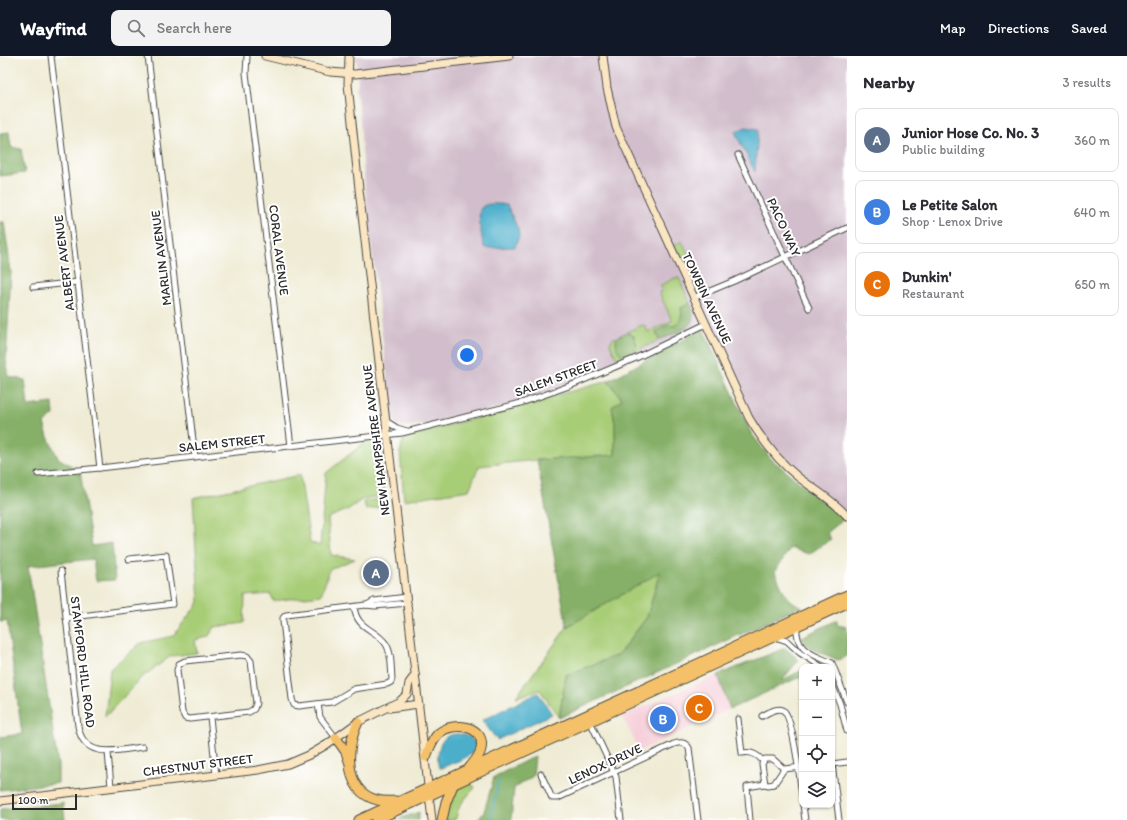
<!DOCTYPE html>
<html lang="en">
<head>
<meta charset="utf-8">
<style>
	body { margin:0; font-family:Itim,sans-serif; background:#f2f2f3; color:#2b2b33 }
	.controls { position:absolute; right:12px; bottom:12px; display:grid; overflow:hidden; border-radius:8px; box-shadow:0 1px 3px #0004 }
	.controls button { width:36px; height:36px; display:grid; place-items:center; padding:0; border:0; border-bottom:1px solid #e1e1e2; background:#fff; color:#2b2b33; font:20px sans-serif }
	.scale { position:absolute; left:12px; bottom:10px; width:65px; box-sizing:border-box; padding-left:4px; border:2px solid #2b2b2b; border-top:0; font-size:11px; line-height:14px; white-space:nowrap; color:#2b2b2b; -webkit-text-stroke:3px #fff; paint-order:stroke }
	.you { position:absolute; left:467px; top:299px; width:14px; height:14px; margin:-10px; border:3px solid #fff; border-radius:50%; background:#1a73e8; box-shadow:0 0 0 6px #1a73e833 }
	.badge { display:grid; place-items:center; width:26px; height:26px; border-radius:50%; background:#111827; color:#fff; font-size:13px; font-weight:700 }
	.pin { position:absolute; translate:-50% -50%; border:2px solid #fff; box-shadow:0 1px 4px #0006 }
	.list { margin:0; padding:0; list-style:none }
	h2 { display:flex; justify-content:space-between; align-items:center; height:52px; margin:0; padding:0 16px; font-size:17px }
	h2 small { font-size:13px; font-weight:400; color:#7c7c81 }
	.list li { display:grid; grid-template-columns:26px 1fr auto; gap:12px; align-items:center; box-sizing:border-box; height:64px; margin:0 8px 8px; padding:0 8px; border:1px solid #e1e1e2; border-radius:8px }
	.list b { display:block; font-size:15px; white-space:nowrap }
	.list p { margin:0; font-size:13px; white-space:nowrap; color:#7c7c81 }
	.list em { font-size:13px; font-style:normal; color:#7c7c81 }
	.icon { flex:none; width:22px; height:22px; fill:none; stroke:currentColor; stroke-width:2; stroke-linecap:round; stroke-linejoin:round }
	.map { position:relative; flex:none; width:847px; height:764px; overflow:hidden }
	header { display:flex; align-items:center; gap:24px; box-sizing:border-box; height:56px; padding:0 20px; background:#111827; color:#fff }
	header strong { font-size:19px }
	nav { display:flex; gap:22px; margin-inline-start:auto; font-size:14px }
	.search { width:280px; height:36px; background:#f2f2f3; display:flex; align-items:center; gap:10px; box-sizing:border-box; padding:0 14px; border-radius:8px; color:#7c7c81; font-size:15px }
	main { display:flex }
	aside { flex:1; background:#fff }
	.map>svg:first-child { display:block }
</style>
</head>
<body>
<header>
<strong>Wayfind</strong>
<div class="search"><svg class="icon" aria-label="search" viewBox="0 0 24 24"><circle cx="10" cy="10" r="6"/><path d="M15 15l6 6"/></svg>Search here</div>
<nav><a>Map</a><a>Directions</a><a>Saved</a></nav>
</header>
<main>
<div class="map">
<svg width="847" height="764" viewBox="0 0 847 764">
	<rect width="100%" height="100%" fill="#fff"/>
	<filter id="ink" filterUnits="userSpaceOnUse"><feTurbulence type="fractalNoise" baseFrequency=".025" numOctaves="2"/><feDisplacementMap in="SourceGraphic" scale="8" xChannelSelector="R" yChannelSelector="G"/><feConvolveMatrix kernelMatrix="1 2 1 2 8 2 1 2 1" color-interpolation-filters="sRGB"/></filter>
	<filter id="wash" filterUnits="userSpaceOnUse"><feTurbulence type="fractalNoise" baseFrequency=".012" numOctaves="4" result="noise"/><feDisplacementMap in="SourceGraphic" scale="16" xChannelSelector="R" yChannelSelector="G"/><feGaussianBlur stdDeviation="0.9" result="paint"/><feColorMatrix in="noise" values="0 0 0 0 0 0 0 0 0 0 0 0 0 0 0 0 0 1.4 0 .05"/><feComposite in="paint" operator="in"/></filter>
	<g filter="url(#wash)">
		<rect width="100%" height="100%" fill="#efebd4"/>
		<polygon fill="#f6cfd9" points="718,619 730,653 640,695 622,660"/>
		<polygon fill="#d1bdcb" points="356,0 847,0 847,460 797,420 765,387 706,268 636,302 521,347 436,368 402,371 396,368 392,362 365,133 360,64 356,34 358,27"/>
		<g fill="#a8cd77" stroke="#6a7c51">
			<polygon points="682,185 692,206 683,211 673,190"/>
			<path d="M675,222H679L690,247L681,252C684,270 670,271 656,277L659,284L634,296L637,289L634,280L627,276L642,269L645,270L648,276L672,265L659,236H662L661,229Z"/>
			<polygon points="617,281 616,286 625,298 628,298 617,303 610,288 612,283"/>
			<polygon points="608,325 622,343 612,351 615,368 615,400 537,404 479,410 469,434 404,444 400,396 403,384 414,379"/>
			<polygon points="368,384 379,386 380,389 385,439 363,443 347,454 328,462 331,499 355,503 330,513 321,539 273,545 271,538 245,540 244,567 215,571 208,581 195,584 197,597 171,600 141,622 105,661 110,613 141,587 173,580 199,546 193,442 300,419 310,486 320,490 326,417"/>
			<polygon points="382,442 383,451 366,454 364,446"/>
			<polygon points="660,515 647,561 618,599 566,619 559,662 540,634 516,641 567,571"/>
			<path d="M469,727L473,729L475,732C469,738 463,744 459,752C457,756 457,760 455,764H445L454,734Z"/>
		</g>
		<g fill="#86b068" stroke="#586e4a">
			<polygon points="9,76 11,91 21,93 25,117 0,120 0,77"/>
			<polygon points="0,166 4,166 11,216 6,304 9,321 25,324 28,350 53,347 54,359 44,367 48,381 58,402 80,415 92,490 112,487 115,524 96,525 93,503 28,510 58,709 58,727 0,734 0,681 22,678 7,565 0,566"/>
			<path d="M690,247C702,272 677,276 659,284L656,276L668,269L674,270C681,265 683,260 681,252Z"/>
			<path d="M703,273L751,377L770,402L844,463L827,477L831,483L809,498L790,492L775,516C780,528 787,547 802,550L559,662L566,619L618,599L647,561L660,516L567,571L537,404L615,399V368L612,351L622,343L608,325Z"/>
			<path d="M627,276L634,280L637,289C628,305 612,301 617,281Z"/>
			<polygon points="837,564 837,569 847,571 847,600 838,604 812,593 800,582"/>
			<polygon points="785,592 799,604 781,625 802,614 802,620 730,653 718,619"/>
			<polygon points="535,700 533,720 514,732 511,764 477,764 484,756 494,721"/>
			<polygon points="63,747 65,764 0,764 0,753"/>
			<path d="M419,756V764H396C403,760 411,760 419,756Z"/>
		</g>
		<g fill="#4cafcb" stroke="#3c6d7b">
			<polygon points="746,71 758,73 755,116 735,76"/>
			<path d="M501,148L507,149L518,173L519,180L515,191L485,192L483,188C482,180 476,156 482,151C486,147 496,148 501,148Z"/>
			<polygon points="538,637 552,658 497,684 482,664"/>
			<path d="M458,678C468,679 477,682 475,694L465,702L441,712H439C436,702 438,688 446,681C449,679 454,678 458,678Z"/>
		</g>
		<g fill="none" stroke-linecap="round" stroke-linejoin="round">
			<polyline stroke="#4cafcb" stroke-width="1.5" points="490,764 499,724"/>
		</g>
	</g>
	<g filter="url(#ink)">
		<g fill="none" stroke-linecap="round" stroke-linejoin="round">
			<defs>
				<g id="street">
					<polyline points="51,0 100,412"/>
					<polyline points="148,0 195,401"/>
					<polyline points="247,0 246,17 291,390"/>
					<polyline points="738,99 809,252"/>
					<polyline points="33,231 78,226"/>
					<polyline points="693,242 734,225 847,172"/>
					<polyline points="386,365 397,372 407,375"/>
					<polyline points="38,418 100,412 402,377 521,347 572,329 636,302 706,268"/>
					<path d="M61,515L78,670C84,705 118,694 143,691"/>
					<polyline points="367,549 374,545 407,541"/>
					<path d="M354,551C357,574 375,572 386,588C392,597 391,612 392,623L391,626L387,628L354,633L332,646L299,650L294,649L292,643L283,565V562L286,559L366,549L375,550L408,547"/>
					<polyline points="66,562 173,548 166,499 129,503"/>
					<path d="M797,570C795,596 813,598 832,607L847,646"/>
					<polyline points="775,581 787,585 800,597 822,611"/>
					<polygon points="241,599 247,600 251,605 256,647 254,653 249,656 190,663 185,662 182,656 177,614 179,608 185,605"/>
					<polyline points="832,628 840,648 847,675"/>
					<polyline points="318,648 320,661 336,682"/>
					<path d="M762,660C768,657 776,651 783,654C793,660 800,725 802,739"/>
					<polyline points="210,661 216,719"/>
					<path d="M738,663L742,697C751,695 757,698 763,705"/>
					<polyline points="590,665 616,721 621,764"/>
					<polyline points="108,696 111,731"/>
					<polyline points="832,707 839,764"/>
					<polyline points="832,708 847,706"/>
					<polyline points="784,713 774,728 768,729 765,728 762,708 765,703 773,703 784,713 802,711"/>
					<path d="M541,718L552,742H558L674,688C681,686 685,686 689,692L698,764"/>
					<polyline points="803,749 805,764"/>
					<polyline points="750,764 747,731 765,728"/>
				</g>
				<g id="secondary">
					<polyline points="265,0 330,16 355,18 509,0"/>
					<polyline points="349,0 348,28 359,133 432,764"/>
					<path d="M603,0L607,32L616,71L749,362C762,384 778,405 798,421C815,434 833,444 847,460"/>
					<polyline points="389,652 419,648"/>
					<polyline points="0,745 258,714 288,708 309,699 326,689 358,666 400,645 407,638 409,627 415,619"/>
				</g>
				<g id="highway">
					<path d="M358,666C342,701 346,750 396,745"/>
					<polyline points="336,682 346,696 349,705"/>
					<path d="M426,701C429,693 432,683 439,677C453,665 486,669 481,693C480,700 474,706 470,711"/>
					<polyline points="359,764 847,539"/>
					<polyline points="376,764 847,547"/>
					<polyline points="442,764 446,746 454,727"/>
				</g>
			</defs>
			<use href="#street" stroke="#484844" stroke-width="7"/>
			<use href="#secondary" stroke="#484844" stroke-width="9"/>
			<use href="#highway" stroke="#484844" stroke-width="11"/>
			<use href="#street" stroke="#fff" stroke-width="5"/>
			<use href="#secondary" stroke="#fbe6c3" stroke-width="7"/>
			<use href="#highway" stroke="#f4c16a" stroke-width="9"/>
		</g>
	</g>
	<g text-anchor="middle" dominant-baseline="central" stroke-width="4" stroke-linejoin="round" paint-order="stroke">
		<g font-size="13" fill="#2b2b2b" stroke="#fff">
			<text transform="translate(784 171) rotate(65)">PACO WAY</text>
			<text transform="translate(279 194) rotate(83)">CORAL AVENUE</text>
			<text transform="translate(161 202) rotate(-97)">MARLIN AVENUE</text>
			<text transform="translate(64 207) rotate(-97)">ALBERT AVENUE</text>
			<text transform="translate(707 242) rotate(65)">TOWBIN AVENUE</text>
			<text transform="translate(556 322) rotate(-20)">SALEM STREET</text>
			<text transform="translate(376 384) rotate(-97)">NEW HAMPSHIRE AVENUE</text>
			<text transform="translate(222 387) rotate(-6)">SALEM STREET</text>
			<text transform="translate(83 606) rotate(83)">STAMFORD HILL ROAD</text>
			<text transform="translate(605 708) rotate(-25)">LENOX DRIVE</text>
			<text transform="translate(198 709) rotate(-7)">CHESTNUT STREET</text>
		</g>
	</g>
</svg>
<div class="controls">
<button>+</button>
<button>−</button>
<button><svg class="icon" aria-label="locate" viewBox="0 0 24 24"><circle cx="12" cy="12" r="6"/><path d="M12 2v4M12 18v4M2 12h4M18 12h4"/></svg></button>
<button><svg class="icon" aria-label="layers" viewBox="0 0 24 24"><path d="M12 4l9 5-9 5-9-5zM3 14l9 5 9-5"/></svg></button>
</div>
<div class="scale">100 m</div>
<div class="you"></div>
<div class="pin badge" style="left:376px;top:517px;background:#5c6f8a">A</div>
<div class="pin badge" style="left:663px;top:663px;background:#3f7fe0">B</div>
<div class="pin badge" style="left:699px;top:652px;background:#e8710a">C</div>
</div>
<aside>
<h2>Nearby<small>3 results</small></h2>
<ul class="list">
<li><span class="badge" style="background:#5c6f8a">A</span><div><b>Junior Hose Co. No. 3</b><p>Public building</p></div><em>360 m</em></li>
<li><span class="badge" style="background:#3f7fe0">B</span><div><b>Le Petite Salon</b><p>Shop · Lenox Drive</p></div><em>640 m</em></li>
<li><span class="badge" style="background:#e8710a">C</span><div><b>Dunkin'</b><p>Restaurant</p></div><em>650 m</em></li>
</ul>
</aside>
</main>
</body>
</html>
